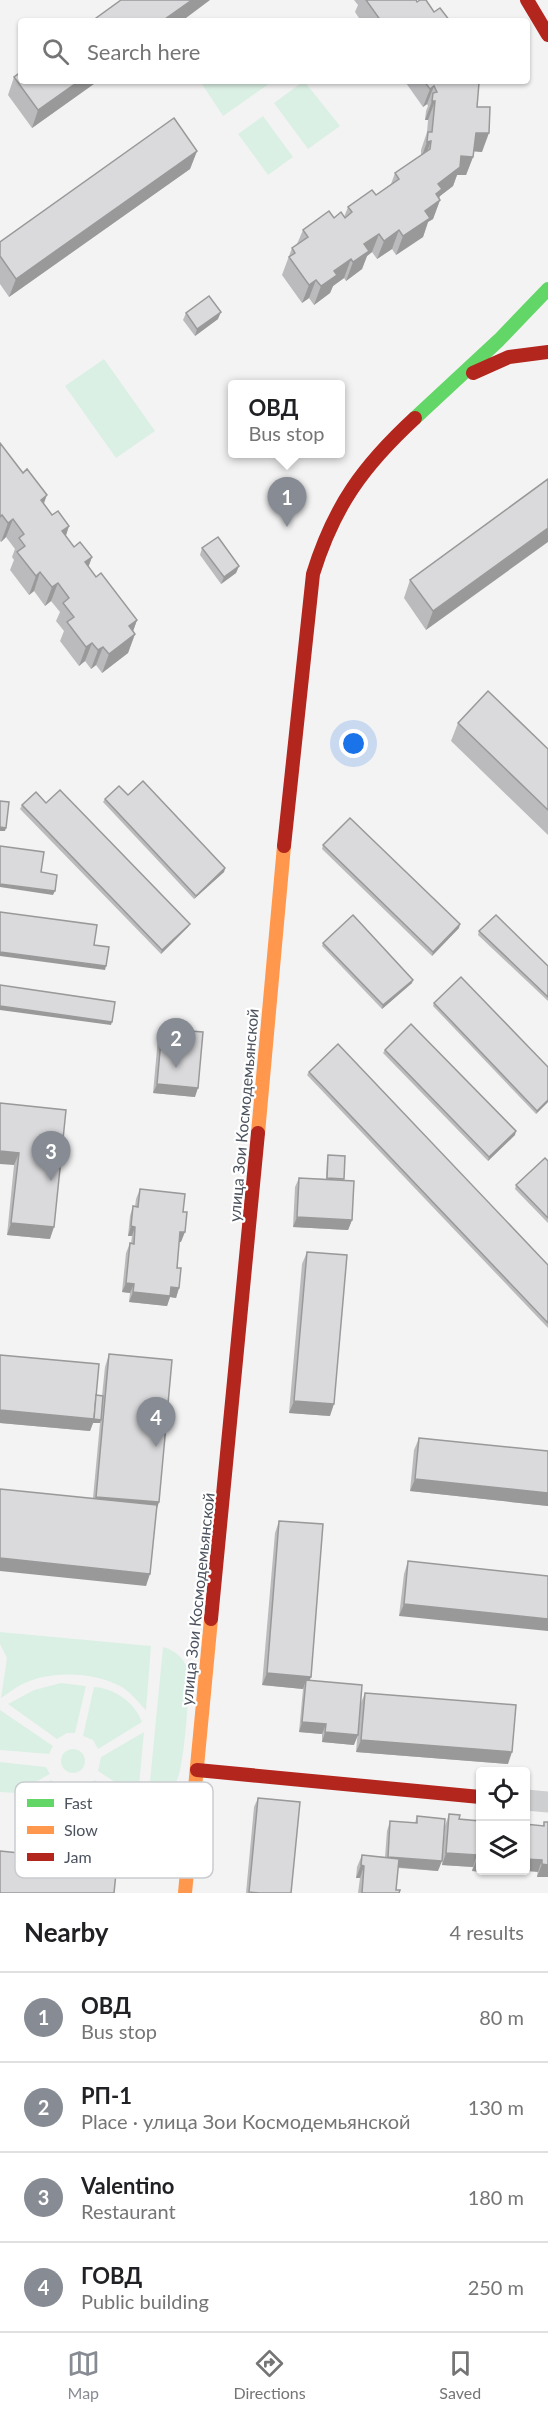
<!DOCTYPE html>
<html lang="en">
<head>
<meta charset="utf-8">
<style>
	body { margin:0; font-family:Lato,sans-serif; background:#f2f2f2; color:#202124 }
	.controls { position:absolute; right:18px; bottom:18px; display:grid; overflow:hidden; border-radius:6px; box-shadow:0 2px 4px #0004 }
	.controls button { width:54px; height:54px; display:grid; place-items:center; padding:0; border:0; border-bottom:2px solid #e0e0e0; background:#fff; color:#202124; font:30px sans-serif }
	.you { position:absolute; left:354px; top:744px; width:21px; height:21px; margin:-15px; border:4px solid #fff; border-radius:50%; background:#1a73e8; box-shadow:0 0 0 9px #1a73e833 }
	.badge { display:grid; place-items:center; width:39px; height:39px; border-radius:50%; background:#878b93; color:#fff; font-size:20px; font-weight:700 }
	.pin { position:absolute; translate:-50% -50px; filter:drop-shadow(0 2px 3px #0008) }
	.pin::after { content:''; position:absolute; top:32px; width:21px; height:18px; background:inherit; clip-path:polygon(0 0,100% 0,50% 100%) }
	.popup { position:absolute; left:228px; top:380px; width:117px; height:78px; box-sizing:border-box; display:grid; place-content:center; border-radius:6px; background:#fff; filter:drop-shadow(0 2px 4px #0005); font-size:20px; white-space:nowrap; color:#757577 }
	.popup b { font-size:22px; color:#202124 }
	.popup::after { content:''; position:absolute; left:50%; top:100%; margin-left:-12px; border:12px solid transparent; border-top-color:#fff }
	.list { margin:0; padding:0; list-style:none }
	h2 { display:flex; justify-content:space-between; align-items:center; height:78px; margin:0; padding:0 24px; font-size:26px }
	h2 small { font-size:20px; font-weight:400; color:#757577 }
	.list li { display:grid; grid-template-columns:39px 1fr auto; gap:18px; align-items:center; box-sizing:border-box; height:90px; padding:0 24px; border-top:2px solid #e0e0e0 }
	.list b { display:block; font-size:22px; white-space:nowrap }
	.list p { margin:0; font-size:20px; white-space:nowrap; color:#757577 }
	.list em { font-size:20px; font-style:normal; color:#757577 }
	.icon { flex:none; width:33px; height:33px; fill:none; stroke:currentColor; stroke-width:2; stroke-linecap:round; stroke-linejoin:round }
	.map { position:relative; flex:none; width:548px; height:1893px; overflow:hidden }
	.search { position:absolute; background:#fff; box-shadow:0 2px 4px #0004; left:18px; right:18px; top:18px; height:66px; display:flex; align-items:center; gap:15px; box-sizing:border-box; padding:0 21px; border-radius:6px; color:#757577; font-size:22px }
	.sheet { height:438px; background:#fff }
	nav { display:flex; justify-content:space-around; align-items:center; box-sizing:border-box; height:84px; border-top:2px solid #e0e0e0; background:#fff; font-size:16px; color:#757577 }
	nav a { display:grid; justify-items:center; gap:3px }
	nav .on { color:#878b93 }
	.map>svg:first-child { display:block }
</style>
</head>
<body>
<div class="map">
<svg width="548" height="1893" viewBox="0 0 548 1893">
	<rect width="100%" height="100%" fill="#f4f3f3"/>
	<g fill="#dbf0e5">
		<polygon points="200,81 273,81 223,116"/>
		<polygon points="304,81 340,126 308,149 274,103"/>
		<polygon points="263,116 293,157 268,175 238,134"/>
		<polygon points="104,359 155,431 116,458 65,386"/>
		<path d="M0,1632L151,1646L146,1710C138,1702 131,1693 122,1687C96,1672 52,1670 25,1683C17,1686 9,1693 1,1698L7,1658L0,1644Z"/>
		<path d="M163,1647C174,1650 183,1657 187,1668C191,1684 184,1766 177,1780C170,1791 160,1800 148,1802Z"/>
		<polygon points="61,1683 86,1686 75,1733 67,1733 57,1739 8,1704 34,1690"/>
		<path d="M94,1687C115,1688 135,1703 142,1722L98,1749L93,1740L83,1736Z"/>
		<polygon points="0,1710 53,1746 49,1754 0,1750"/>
		<polygon points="144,1732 138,1797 98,1771 101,1757"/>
		<circle cx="73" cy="1761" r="12"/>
		<polygon points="0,1762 46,1767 50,1774 16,1793 0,1792"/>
		<path d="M51,1780C66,1792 80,1792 95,1780L131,1806L24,1795Z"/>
	</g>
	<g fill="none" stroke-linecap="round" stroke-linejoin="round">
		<polyline stroke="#cecfd1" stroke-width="21" points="526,1800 548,1802"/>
		<polyline stroke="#63d668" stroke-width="14" points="415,418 499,340 548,289"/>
		<g stroke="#ff974d" stroke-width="14">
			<polyline points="258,1133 284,846"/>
			<polyline points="185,1893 211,1619"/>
		</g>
		<g stroke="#b3261e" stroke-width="14">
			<polyline points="527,0 548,35"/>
			<polyline points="473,373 509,357 548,352"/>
			<path d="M284,846L313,574C334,506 363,466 415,418"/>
			<polyline points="211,1619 258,1133"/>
			<polyline points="197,1770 480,1797"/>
		</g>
	</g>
	<g fill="#bbbbbd">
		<polygon points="354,0 416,0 417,2 450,21 361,21 355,12 358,5"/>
		<polygon points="14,77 98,81 32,128 8,95"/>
		<polygon points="407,81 469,81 477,107 482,152 474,151 473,157 466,175 457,175 453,186 440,196 439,198 440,200 433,219 428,222 423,237 396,255 392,249 377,259 372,252 367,256 362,269 346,281 344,278 333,286 330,293 314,305 309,298 302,303 282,275 292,248 297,244 303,230 334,218 344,217 348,207 376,195 391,184 395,173 421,156 421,150 427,132 428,120 425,120 426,111 428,106 427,104 423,107 406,83"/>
		<polygon points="197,151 190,169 9,297 0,284 0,242"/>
		<polygon points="186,313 218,319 195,336 183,320"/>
		<polygon points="0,443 74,547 92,557 88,567 96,577 137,620 133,631 135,634 128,653 102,673 96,665 91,669 85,661 79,666 60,641 64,631 56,621 60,612 51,601 45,606 34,591 29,595 10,570 14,560 12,557 15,549 6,537 1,542 0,541"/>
		<polygon points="548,479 426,630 404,598 410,580"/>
		<polygon points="202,548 239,566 236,573 221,584 200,555"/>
		<polygon points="458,723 548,749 548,835 451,741"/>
		<polygon points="128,795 225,868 224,872 194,899 103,802 105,799"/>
		<polygon points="46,803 188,927 161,954 20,809 22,805"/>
		<polygon points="323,845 459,928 432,956 322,849"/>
		<polygon points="479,931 548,966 548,1001 478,935"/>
		<polygon points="323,943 412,983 382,1009 322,946"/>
		<polygon points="434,1003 548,1102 536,1114 433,1006"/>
		<polygon points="162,1029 195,1097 153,1093 158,1038"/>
		<polygon points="385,1050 515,1135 488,1161 383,1053"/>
		<polygon points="309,1072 548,1265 548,1328 307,1075"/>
		<polygon points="0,1103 50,1239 7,1235 14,1165"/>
		<polygon points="328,1155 344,1180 352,1220 348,1230 293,1227 295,1187 299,1178 326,1179 327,1158"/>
		<polygon points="548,1161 548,1223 515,1189 516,1185"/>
		<polygon points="140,1189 183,1212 181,1242 179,1242 177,1268 179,1288 176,1298 170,1297 167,1306 129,1302 130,1293 122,1292 126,1253 130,1243 131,1243 132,1236 128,1236 130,1216 133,1206 135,1207 136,1199"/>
		<polygon points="307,1252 330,1416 289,1413 302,1264"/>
		<polygon points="109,1354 159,1502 157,1508 146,1586 93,1498 100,1423 93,1423 90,1431 0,1423 0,1355 96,1395 102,1396 105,1367"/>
		<polygon points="419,1438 548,1451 548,1506 410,1491 414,1450"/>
		<polygon points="279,1521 311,1677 309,1680 354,1745 322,1742 322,1734 299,1732 303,1689 262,1685 275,1533"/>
		<polygon points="408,1561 548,1576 399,1616 404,1574"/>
		<polygon points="365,1693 508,1764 356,1752 360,1705"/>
		<polygon points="258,1798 291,1893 246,1893 254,1807"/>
		<polygon points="449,1814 459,1819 480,1821 480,1870 495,1870 494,1873 472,1871 473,1867 442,1865 445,1826"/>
		<polygon points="417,1816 438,1871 398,1868 396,1890 399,1893 358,1893 360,1878 356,1878 357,1867 362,1855 385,1857 387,1831 390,1821 415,1823"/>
		<polygon points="544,1822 548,1822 548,1877 537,1877 543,1826"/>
	</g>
	<g fill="#99999a">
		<polygon points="192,0 210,0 182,21 162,21"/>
		<polygon points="79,81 98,81 32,128 38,110"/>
		<polygon points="434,86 427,104 423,107 430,89"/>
		<polygon points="432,101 435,101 428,120 425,120"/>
		<polygon points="476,133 489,133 482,152 469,151"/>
		<polygon points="431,141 424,160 420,161 427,142"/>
		<polygon points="197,151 190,169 9,297 16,279"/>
		<polygon points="461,156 473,157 466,175 457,175 453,186 440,196 437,202 440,200 433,219 428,222 423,237 396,255 403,236 438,184"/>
		<polygon points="399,230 392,249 377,259 384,241"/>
		<polygon points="379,234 372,252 367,256 362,269 346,281 353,262 364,244"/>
		<polygon points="351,259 344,278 333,286 330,293 314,305 321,286 334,271"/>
		<polygon points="316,280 309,298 302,303 309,285"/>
		<polygon points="221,312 218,319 195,336 197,329"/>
		<polygon points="47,495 40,514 41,500"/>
		<polygon points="13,519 6,537 1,542 8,523"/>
		<polygon points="69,526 63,545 62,531"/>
		<polygon points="548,528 548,542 426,630 433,611"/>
		<polygon points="92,557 85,576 85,562"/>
		<polygon points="239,566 236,573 221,584 224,577"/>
		<polygon points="40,572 34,591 29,595 36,576"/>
		<polygon points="58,583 51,601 45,606 52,587"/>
		<polygon points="137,620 131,637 135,634 128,653 102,673 109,654 129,626"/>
		<polygon points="92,643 85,661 79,666 86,647"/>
		<polygon points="103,647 96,665 91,669 98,650"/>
		<polygon points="0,827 6,828 5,831 0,831"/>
		<polygon points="225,868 224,872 194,899 196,896"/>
		<polygon points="0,884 55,891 53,895 0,887"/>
		<polygon points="190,924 188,927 161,954 162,950"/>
		<polygon points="460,924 459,928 432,956 433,952"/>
		<polygon points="0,952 106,966 105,970 0,956"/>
		<polygon points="413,980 412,983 382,1009 383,1005"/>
		<polygon points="0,1006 112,1022 111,1025 0,1010"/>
		<polygon points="157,1084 198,1088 195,1097 153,1093"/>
		<polygon points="548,1100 548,1102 536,1114 537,1111"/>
		<polygon points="516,1131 515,1135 488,1161 489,1157"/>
		<polygon points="0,1151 19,1153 14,1165 0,1164"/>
		<polygon points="297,1217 352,1220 348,1230 293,1227"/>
		<polygon points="11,1223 54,1227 50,1239 7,1235"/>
		<polygon points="131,1226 135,1227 132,1236 128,1236"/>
		<polygon points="180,1232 185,1232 181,1242 177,1242"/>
		<polygon points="126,1283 134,1284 130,1293 122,1292"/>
		<polygon points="171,1287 179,1288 176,1298 170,1297 167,1306 129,1302 133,1292"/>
		<polygon points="294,1401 334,1404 330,1416 289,1413"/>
		<polygon points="0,1410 94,1419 101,1420 100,1423 93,1423 90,1431 0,1423"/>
		<polygon points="415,1479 548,1493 548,1506 410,1491"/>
		<polygon points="96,1497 159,1502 155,1514 92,1509"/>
		<polygon points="0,1558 150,1574 146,1586 0,1571"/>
		<polygon points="404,1604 548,1619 548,1631 399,1616"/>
		<polygon points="267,1673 311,1677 306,1689 306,1680 303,1689 262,1685"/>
		<polygon points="302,1722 326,1724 322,1734 299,1732"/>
		<polygon points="325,1732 358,1735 354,1745 322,1742"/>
		<polygon points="361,1740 512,1752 508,1764 356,1752"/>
		<polygon points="446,1853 477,1855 473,1867 442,1865"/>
		<polygon points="388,1857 442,1861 438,1871 384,1866"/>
		<polygon points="477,1859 480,1859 480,1870 495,1870 494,1873 472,1871"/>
		<polygon points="525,1859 542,1860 538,1872 513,1870 525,1870"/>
		<polygon points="542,1864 548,1865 548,1877 537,1877"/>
		<polygon points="361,1865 364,1866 360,1878 356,1878"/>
	</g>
	<g fill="#dadadc" stroke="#99999a" stroke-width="1.5">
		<polygon points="121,0 192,0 162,21 92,21"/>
		<polygon points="366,0 416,0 417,2 420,0 426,0 434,12 440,8 450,21 381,21"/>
		<polygon points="21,72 21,81 79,81 38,110 14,77"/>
		<polygon points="424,81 469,81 469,82 479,83 477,107 490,107 489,133 476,133 473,157 461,156 460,167 438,184 442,189 436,194 440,200 425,211 430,218 403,236 399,230 384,241 379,234 364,244 369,251 353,262 351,259 334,271 337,275 321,286 316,280 309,285 289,257 295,253 292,248 308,237 303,230 329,211 334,218 341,212 345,218 352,212 348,207 372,190 376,195 399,179 395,173 430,149 431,141 427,142 428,132 432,132 435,101 432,101 433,93 437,92 434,86 430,89"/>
		<polygon points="174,118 197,151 16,279 0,256 0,242"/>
		<polygon points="209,296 221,312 197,329 186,313"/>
		<polygon points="0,443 23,473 27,469 47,495 41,500 52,515 58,511 69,526 62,531 74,547 80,542 92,557 85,562 96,577 101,573 137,620 129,626 135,634 109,654 103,647 98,650 92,643 86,647 67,622 74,617 63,603 69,598 58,583 52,587 40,572 36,576 17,552 25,546 19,538 24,534 13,519 8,523 2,515 0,517"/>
		<polygon points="548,479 548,528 433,611 410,580"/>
		<polygon points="218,537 239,566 224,577 202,548"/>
		<polygon points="488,691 548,749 548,810 458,723"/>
		<polygon points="143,781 225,868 196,896 105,799 119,786 128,795"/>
		<polygon points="60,790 190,924 162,950 22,805 36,792 46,803"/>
		<polygon points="0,801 9,802 6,828 0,827"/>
		<polygon points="350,818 460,924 433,952 323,845"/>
		<polygon points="0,846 44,852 41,872 57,875 55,891 0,884"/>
		<polygon points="0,912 97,925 94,945 109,947 106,966 0,952"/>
		<polygon points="353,915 413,980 383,1005 323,943"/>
		<polygon points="496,915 548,966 548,997 479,931"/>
		<polygon points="461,977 548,1067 548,1100 537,1111 434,1003"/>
		<polygon points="0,985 115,1002 112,1022 0,1006"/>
		<polygon points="411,1024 516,1131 489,1157 385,1050"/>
		<polygon points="162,1029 203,1032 198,1088 157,1084"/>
		<polygon points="338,1044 548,1265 548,1323 309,1072"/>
		<polygon points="0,1103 66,1110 54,1227 11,1223 19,1153 0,1151"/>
		<polygon points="328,1155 345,1156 344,1179 327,1178"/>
		<polygon points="545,1158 548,1161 548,1218 516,1185"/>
		<polygon points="299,1178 354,1181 352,1220 297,1217"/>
		<polygon points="140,1189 185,1194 183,1212 187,1212 185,1232 180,1232 177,1268 181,1268 179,1288 171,1287 170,1296 133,1292 134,1284 126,1283 130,1243 134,1244 135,1227 131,1226 133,1206 138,1207"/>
		<polygon points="307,1252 347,1255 334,1404 294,1401"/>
		<polygon points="109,1354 172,1360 159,1502 96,1497"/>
		<polygon points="0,1355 99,1364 94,1419 0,1410"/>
		<polygon points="96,1395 103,1396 101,1420 94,1419"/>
		<polygon points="419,1438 548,1451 548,1493 415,1479"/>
		<polygon points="0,1489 157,1505 150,1574 0,1558"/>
		<polygon points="279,1521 323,1524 311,1677 267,1673"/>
		<polygon points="408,1561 548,1576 548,1619 404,1604"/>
		<polygon points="306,1680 362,1685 358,1735 325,1732 326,1724 302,1722"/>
		<polygon points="365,1693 516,1705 512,1752 361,1740"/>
		<polygon points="258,1798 300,1802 291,1893 260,1893 249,1892"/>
		<polygon points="449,1814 460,1815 459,1819 480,1821 480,1859 477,1859 477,1855 446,1853"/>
		<polygon points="417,1816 445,1819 442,1861 388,1857 390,1821 417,1823"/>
		<polygon points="544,1822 548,1822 548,1865 542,1864 542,1860 525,1859 525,1824 544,1826"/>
		<polygon points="0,1851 117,1863 114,1893 0,1893"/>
		<polygon points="362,1855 399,1859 396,1890 400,1890 399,1893 362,1893 364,1866 361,1865"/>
	</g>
	<g text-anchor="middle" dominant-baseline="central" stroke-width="4.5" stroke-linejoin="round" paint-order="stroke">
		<g font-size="16" fill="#4c535f" stroke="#fff">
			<text transform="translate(243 1115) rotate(-85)">улица Зои Космодемьянской</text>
			<text transform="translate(197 1599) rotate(-84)">улица Зои Космодемьянской</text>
		</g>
	</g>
	<rect x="15" y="1782" width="198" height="96" rx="9" fill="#fff" stroke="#c9cbcf" stroke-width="1.5"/>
	<rect x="27" y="1799" width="27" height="8" fill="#63d668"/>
	<rect x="27" y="1826" width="27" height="8" fill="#ff974d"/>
	<rect x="27" y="1853" width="27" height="8" fill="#b3261e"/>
	<g font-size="16" fill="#4c535f">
		<text x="64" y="1809">Fast</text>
		<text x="64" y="1836">Slow</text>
		<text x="64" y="1863">Jam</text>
	</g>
</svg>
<div class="controls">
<button><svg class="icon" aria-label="locate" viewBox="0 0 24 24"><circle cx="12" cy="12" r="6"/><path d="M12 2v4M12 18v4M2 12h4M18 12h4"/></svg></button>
<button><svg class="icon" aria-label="layers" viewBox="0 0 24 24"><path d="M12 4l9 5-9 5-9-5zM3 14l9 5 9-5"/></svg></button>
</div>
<div class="you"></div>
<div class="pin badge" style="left:287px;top:527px">1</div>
<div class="popup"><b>ОВД</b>Bus stop</div>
<div class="pin badge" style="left:176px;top:1068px">2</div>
<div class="pin badge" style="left:51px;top:1181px">3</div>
<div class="pin badge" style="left:156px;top:1447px">4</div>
<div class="search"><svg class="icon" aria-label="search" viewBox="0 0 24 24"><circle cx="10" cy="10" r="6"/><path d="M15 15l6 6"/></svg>Search here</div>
</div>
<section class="sheet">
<h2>Nearby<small>4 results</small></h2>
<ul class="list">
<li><span class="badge">1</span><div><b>ОВД</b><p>Bus stop</p></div><em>80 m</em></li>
<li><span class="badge">2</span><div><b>РП-1</b><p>Place · улица Зои Космодемьянской</p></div><em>130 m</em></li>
<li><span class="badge">3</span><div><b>Valentino</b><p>Restaurant</p></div><em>180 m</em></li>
<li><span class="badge">4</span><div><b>ГОВД</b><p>Public building</p></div><em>250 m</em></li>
</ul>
</section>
<nav>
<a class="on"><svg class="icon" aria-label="map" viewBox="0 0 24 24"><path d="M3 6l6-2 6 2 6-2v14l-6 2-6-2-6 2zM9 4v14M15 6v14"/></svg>Map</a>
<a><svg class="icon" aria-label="directions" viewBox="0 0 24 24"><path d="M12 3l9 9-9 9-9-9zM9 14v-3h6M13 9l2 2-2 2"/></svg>Directions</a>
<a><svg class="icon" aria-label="saved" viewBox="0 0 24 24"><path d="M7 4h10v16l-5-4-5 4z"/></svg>Saved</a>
</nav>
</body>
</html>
